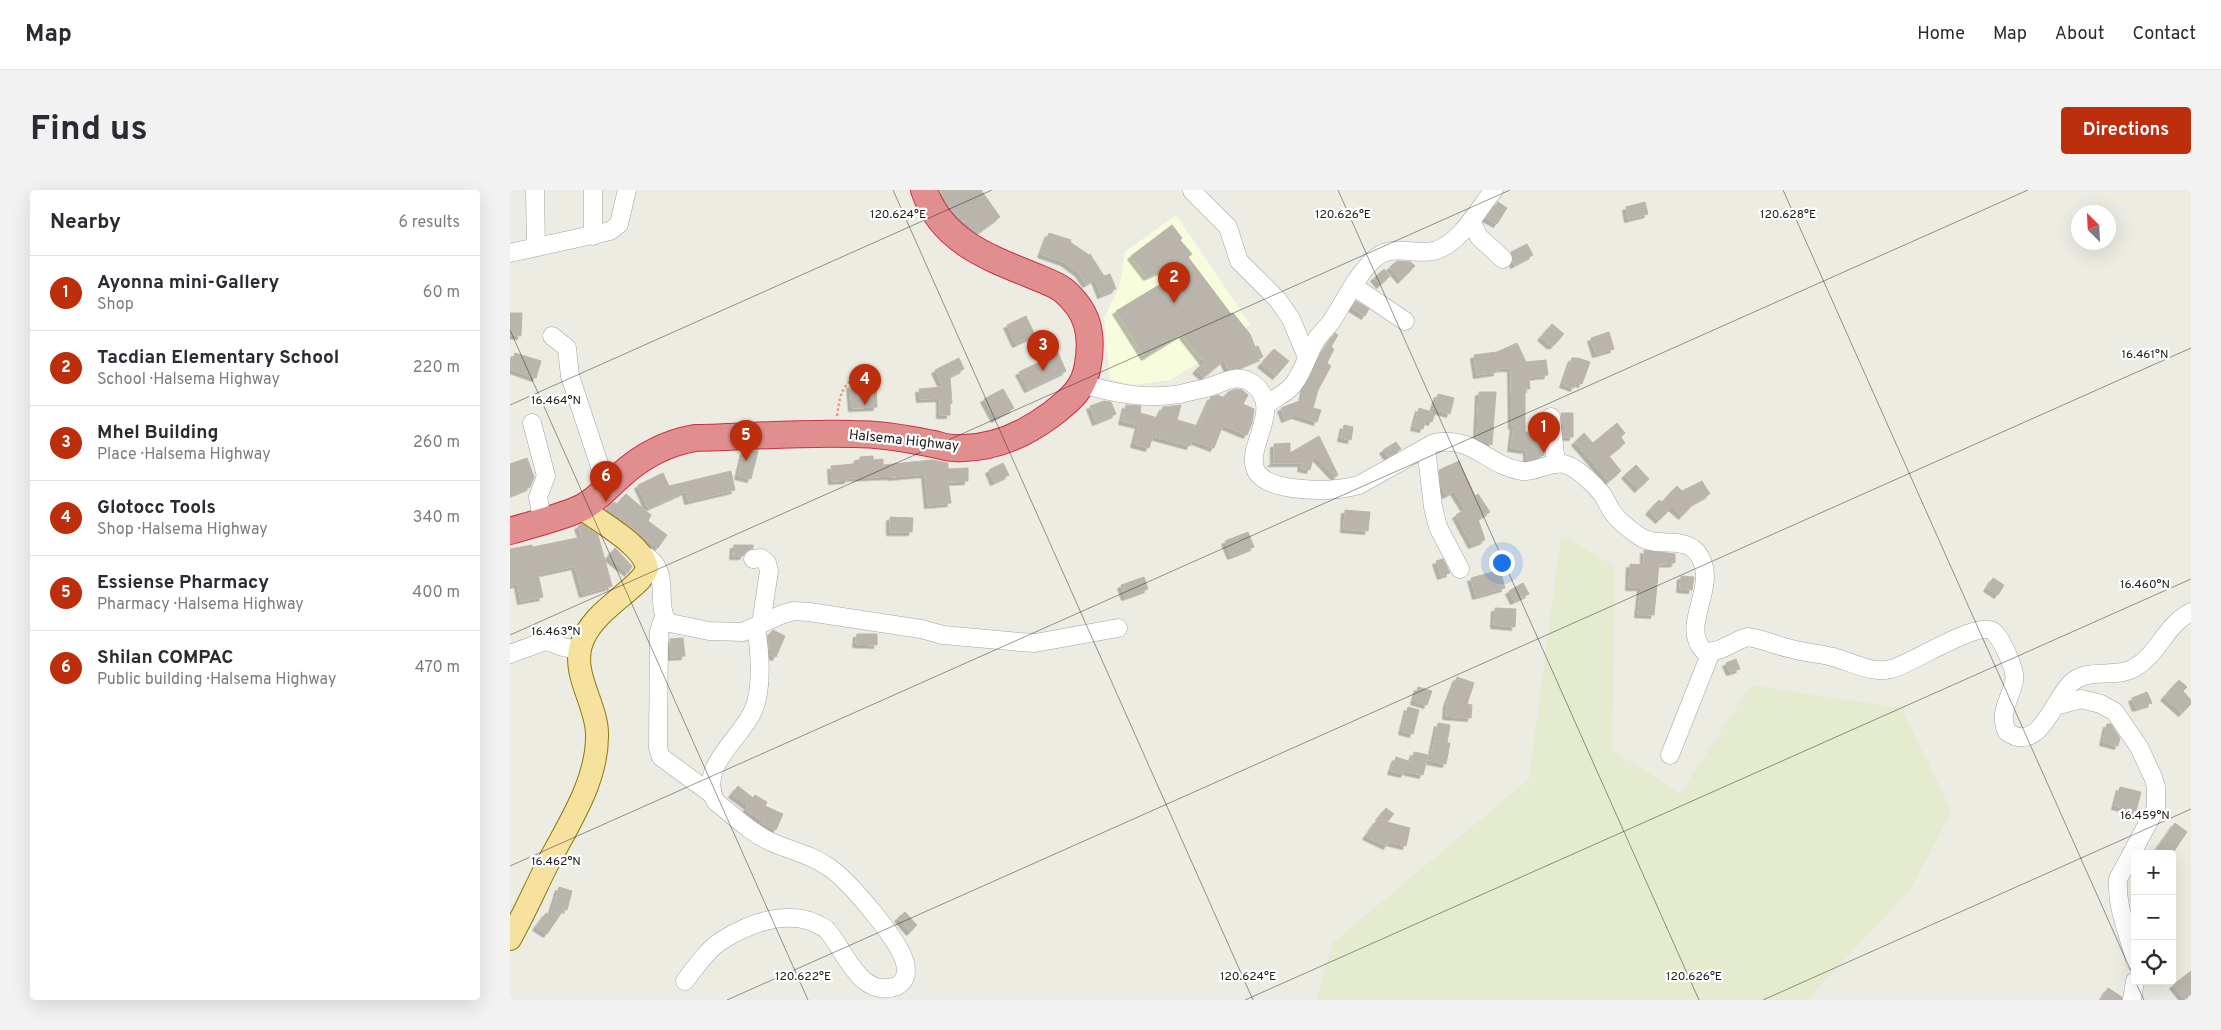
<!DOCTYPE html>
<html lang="en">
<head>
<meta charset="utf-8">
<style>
	body { margin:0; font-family:Overpass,sans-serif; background:#f2f2f3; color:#2b2b33 }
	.controls { position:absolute; right:15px; bottom:15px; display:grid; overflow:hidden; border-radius:5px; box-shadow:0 5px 20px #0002 }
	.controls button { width:45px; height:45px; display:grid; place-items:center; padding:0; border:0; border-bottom:1px solid #e1e1e2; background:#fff; color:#2b2b33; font:25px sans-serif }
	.compass { position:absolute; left:1561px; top:15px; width:45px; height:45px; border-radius:50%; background:#fff; box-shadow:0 5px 20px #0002; rotate:336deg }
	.you { position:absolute; left:991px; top:372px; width:18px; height:18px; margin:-12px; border:4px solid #fff; border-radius:50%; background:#1a73e8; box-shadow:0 0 0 8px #1a73e833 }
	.badge { display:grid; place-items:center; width:32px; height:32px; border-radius:50%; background:#bd2e0c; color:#fff; font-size:16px; font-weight:700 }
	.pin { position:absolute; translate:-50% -41px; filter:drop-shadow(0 1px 2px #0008) }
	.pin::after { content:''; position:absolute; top:26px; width:18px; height:15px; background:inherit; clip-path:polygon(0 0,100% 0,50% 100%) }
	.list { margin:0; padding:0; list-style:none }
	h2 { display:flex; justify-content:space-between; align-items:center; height:65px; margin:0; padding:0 20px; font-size:21px }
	h2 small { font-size:16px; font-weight:400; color:#7c7c81 }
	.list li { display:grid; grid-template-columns:32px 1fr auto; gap:15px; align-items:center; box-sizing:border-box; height:75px; padding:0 20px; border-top:1px solid #e1e1e2 }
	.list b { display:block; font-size:19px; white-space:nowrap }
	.list p { margin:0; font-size:16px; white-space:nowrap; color:#7c7c81 }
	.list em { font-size:16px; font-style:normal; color:#7c7c81 }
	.icon { flex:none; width:28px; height:28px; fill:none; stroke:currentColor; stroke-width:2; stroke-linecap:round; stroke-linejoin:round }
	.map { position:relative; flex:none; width:1681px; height:810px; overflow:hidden; border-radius:5px }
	header { display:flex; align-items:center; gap:30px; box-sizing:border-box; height:70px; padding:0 25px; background:#fff; border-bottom:1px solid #e1e1e2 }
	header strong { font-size:24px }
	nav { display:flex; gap:28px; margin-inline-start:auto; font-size:18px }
	.intro { display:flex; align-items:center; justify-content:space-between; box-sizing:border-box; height:120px; padding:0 30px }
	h1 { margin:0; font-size:35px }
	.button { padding:12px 22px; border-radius:5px; background:#bd2e0c; color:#fff; font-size:18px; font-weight:700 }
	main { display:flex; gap:30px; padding:0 30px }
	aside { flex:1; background:#fff; border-radius:5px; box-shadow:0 5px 20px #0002 }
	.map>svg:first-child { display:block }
</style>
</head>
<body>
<header>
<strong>Map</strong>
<nav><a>Home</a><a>Map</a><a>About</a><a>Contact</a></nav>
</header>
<div class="intro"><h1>Find us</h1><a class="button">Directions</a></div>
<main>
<aside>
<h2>Nearby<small>6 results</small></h2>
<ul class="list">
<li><span class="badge">1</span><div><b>Ayonna mini-Gallery</b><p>Shop</p></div><em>60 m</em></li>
<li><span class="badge">2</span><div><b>Tacdian Elementary School</b><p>School · Halsema Highway</p></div><em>220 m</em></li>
<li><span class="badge">3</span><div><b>Mhel Building</b><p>Place · Halsema Highway</p></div><em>260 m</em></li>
<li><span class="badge">4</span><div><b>Glotocc Tools</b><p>Shop · Halsema Highway</p></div><em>340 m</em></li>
<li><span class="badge">5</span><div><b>Essiense Pharmacy</b><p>Pharmacy · Halsema Highway</p></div><em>400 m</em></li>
<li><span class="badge">6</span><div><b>Shilan COMPAC</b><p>Public building · Halsema Highway</p></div><em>470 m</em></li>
</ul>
</aside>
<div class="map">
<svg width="1681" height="810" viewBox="0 0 1681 810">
	<defs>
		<filter id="shadow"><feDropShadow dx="-3.5" dy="3.5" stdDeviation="0" flood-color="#0004"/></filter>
	</defs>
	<rect width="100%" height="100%" fill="#edece3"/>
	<polygon fill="#f7fddc" points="666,25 740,134 707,161 660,190 625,195 600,189 594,128 609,98 615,62"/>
	<polygon fill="#e4ebcf" points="1051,345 1105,376 1102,560 1170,603 1241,495 1391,518 1442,621 1400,700 1297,810 806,810 823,752 1019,589"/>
	<g fill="#b9b4ac" stroke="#beb5a6" filter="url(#shadow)">
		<polygon points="430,0 471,0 490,27 468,43 443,22"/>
		<polygon points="988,12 997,18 987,34 976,28"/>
		<polygon points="1135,12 1138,24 1118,29 1116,17"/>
		<polygon points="662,35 672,48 670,50 682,64 678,67 721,124 723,123 740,144 745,157 748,156 753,167 727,178 718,179 714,170 694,187 686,180 694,172 672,144 635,167 606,121 669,83 665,75 637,87 621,66"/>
		<polygon points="539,43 561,50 560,52 579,65 580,64 594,86 600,84 606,99 591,105 585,89 576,94 569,83 554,72 531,64"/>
		<polygon points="1017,54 1023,65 1004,75 1001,62"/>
		<polygon points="887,71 901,72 905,76 891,90 880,77"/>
		<polygon points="874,79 880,86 870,95 864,88"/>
		<polygon points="846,111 859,119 855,126 842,118"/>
		<polygon points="0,123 12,123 11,146 0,145"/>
		<polygon points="516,126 525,145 506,154 497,135"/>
		<polygon points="1042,134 1054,144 1044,155 1040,155 1031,147"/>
		<polygon points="1099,142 1104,159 1086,164 1081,148"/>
		<polygon points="825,143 828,145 821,157 824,159 817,173 821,176 808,200 803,218 811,220 807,232 785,225 775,229 771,218 792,210 795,195 812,162"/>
		<polygon points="1007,153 1016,172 1036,170 1038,185 1019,187 1020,199 1015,199 1015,242 1032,243 1034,265 1017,270 1017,260 1001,258 1004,236 1002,236 1001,178 987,178 987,182 967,185 964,165 987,162"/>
		<polygon points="764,159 779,171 766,186 751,174"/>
		<polygon points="5,163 31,171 26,188 0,179"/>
		<polygon points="548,163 556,181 518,199 509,182"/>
		<polygon points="449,168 454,179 440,186 442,214 440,212 440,225 430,225 430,208 410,209 409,199 433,197 425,180"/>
		<polygon points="1062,168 1068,168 1080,172 1072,194 1066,192 1064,198 1053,194"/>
		<polygon points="366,193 367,217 342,218 340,195"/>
		<polygon points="493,199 504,218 485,229 474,209"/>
		<polygon points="726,199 732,200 738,205 733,214 744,219 742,233 737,245 713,235 704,258 682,250 680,256 643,246 639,258 624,254 629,235 612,231 616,215 631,216 630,223 648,228 653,217 671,215 667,230 688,236 701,207 708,205 714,208 718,202"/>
		<polygon points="969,202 986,202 982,255 967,248"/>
		<polygon points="928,204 944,208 940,224 923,219"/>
		<polygon points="594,211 601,212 606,224 586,232 580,216"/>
		<polygon points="909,218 925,223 922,232 916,230 913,239 904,237"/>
		<polygon points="1051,223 1063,223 1063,247 1054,247"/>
		<polygon points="1107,233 1115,243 1111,247 1115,253 1099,266 1111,281 1099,291 1065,252 1074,243 1083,253"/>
		<polygon points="834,235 843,237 841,250 831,248"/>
		<polygon points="809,246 828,285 825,287 804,265 800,280 791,278 792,273 761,273 764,272 764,254 780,253 780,263"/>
		<polygon points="886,252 891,259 878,267 873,260"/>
		<polygon points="234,261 248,261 241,289 228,286"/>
		<polygon points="363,266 363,270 373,269 373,275 422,270 438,273 438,279 458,278 458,291 438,292 441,313 418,315 415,284 381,287 381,286 338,288 338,290 322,291 321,276 344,274 344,271 350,270 350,267"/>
		<polygon points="17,268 24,287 20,297 0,305 0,274"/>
		<polygon points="949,271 965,306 968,304 980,322 968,329 975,350 962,355 946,325 955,319 944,301 936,305 931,295 929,280"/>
		<polygon points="493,273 499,285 484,292 479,280"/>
		<polygon points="1126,275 1139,289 1128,299 1115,285"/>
		<polygon points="221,281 225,300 178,311 176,301 138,318 128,295 153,283 159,296"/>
		<polygon points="1192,291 1200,304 1184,313 1172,326 1162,317 1149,330 1139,321 1149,310 1152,312 1167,296 1172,301"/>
		<polygon points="116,304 141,325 138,331 157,345 148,358 97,318 104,312 107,314"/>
		<polygon points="835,320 860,322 858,341 834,339"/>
		<polygon points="380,327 403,328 402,342 380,342"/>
		<polygon points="72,334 88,345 102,396 73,404 65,376 28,384 33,407 11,411 8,394 0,395 0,359 22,355 23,357 72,347 68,336"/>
		<polygon points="738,342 744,357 721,366 715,351"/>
		<polygon points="224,355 243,355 243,358 236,361 233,366 223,366"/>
		<polygon points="105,358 122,376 118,383 98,367"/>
		<polygon points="1134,360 1165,364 1165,373 1149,374 1144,425 1128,424 1131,397 1119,397 1120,374 1134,375"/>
		<polygon points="933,369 940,383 931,386 926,371"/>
		<polygon points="990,380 995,398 966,406 961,388"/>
		<polygon points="1171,386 1184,387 1182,400 1170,399"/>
		<polygon points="634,387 638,399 615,407 611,395"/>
		<polygon points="1483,388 1494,395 1488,405 1477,398"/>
		<polygon points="1013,393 1019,404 1004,411 999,401"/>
		<polygon points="985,418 1006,419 1005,437 984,435"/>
		<polygon points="263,440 275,446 266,467 260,465 258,446"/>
		<polygon points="347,444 367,444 367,455 346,454"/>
		<polygon points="173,448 175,466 161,467 160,449"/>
		<polygon points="1226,469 1230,479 1220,482 1216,473"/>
		<polygon points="947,487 964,493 957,514 962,515 961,528 936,526 937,513"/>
		<polygon points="1669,490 1677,497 1673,501 1681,510 1681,514 1672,523 1654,507"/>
		<polygon points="908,497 922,501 917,515 904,511"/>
		<polygon points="1637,502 1642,513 1626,518 1622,508"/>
		<polygon points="898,517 909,520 903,544 892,541"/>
		<polygon points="928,533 940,535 937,553 940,553 936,574 920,571"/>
		<polygon points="1597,534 1601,534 1610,548 1608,556 1593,552"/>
		<polygon points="904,562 918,565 913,585 895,581 894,584 881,581 886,567 901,572"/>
		<polygon points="228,596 243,608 245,605 257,612 255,616 273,624 266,640 252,633 253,631 236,620 238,616 222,604"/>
		<polygon points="1610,597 1631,602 1626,621 1605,616"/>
		<polygon points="876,618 884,624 877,632 900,638 896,656 879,652 877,656 856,646 867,630 875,632 869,627"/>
		<polygon points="1665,633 1677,642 1662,664 1643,664"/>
		<polygon points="49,697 62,701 57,720 54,719 37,744 26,737 36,723 40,726"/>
		<polygon points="395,722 407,735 400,742 388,728"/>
		<polygon points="1681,781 1681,804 1674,809 1663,795"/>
		<polygon points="1598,798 1612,807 1612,810 1591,810"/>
	</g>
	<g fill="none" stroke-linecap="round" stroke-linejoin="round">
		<defs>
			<g id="minor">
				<polyline points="25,0 26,57"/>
				<polyline points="83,0 83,46"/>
				<polyline points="682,1 718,37 729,71 768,110 781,129 797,167"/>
				<polyline points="961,31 969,47 993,69"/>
				<polyline points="0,63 100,41 109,34 117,0"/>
				<polyline points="843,96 895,131"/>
				<polyline points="42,146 57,158 60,186 97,298"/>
				<path d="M572,194C604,203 637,210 670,204C678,202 687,200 696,198C712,194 726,182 742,193C787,225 697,286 782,298C805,301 827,301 849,295L924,253C964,245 977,276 1012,281C1027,283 1042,269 1057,275C1068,279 1084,294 1092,304C1096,310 1099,317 1103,323C1110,332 1120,340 1129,346C1148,360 1177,343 1190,367C1208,398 1169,436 1194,461C1211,464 1222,451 1238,447C1253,449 1267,456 1282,459C1295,463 1309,463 1323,467C1342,472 1362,484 1381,479C1402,474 1471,427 1485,443C1492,451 1507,481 1504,491C1500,511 1488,522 1497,542C1530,564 1543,510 1561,493C1578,477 1605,489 1624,478C1648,465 1656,434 1681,422"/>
				<path d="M757,214C764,209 772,205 779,199C791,188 797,166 805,152C809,144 816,139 821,132C835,111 846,86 864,69C883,52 906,67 927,60C953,50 967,20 984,0"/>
				<polyline points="1041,227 1046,274"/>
				<polyline points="22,233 36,286 28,307 32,330"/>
				<polyline points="916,258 923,317 928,337 950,379"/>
				<path d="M132,364C165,378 142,420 160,433L199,441L233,442L273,424L284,421L299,422L411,439L433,445L510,452L525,453L608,438"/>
				<polyline points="243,369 251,368 257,373 259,381 251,434"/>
				<polyline points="154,427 149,441 148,558 151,567 203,605"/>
				<path d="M0,464L35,451C50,454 53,461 70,457"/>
				<path d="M1545,516L1571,509L1591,514L1605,522L1629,557L1643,587L1646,597V618L1608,689C1606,718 1619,744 1625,771"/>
				<polyline points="1160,565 1201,462"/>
				<path d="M175,791C185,778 197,760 211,751C238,734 276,719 307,734C310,736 314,737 317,740C335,760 350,810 387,796C396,791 397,782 395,773C390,751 340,692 320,678C302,665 282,661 261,652C241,643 224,626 206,612C187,577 230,550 243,521C253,498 250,461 246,437"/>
				<polyline points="1622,810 1625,791"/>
			</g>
			<path id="major" d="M0,749C13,726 24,701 36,677C57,636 88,592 87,544C87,515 62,485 71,455C78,431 102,415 120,399C127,393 134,387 137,379C135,356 90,332 71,318"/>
			<path id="highway" d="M0,341C22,334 54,327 73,317C88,309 98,296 111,285C132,266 156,253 185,248C237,247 291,242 343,244C368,244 394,248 418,253C427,254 435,258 444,258C480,260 514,245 542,224C560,210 575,198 578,174C583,143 578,121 553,100C544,93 530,89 519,84C474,66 431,49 414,0"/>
		</defs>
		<use href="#minor" stroke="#a3a3a3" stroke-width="19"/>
		<use href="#major" stroke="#8c7a09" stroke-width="24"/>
		<use href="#highway" stroke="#cd2e46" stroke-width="28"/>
		<path stroke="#f19670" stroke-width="2.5" stroke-dasharray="2.5 2.5" stroke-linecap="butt" d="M327,226C331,198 332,197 354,180"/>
		<use href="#minor" stroke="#fff" stroke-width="18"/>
		<use href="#major" stroke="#f6e19f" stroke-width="22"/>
		<use href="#highway" stroke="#e18f8e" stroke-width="26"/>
	</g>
	<path fill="none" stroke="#1c1c1c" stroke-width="1" stroke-opacity="0.45" d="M383,0L743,810M828,0L1189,810M1273,0L1625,790M0,140L298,810M0,215L482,0M0,445L1000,0M0,676L1518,0M1625,791L1634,810M217,810L1681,158M735,810L1681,389M1253,810L1681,619"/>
	<g text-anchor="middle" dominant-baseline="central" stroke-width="4.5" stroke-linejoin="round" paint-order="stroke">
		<g font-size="14" fill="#1c1c1c" stroke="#fff">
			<text transform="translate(394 251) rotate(6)">Halsema Highway</text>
		</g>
	</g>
	<g font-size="12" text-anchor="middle" fill="#1c1c1c" stroke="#fff" stroke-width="4.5" stroke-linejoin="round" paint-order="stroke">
		<text x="388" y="28">120.624°E</text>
		<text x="833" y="28">120.626°E</text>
		<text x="1278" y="28">120.628°E</text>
		<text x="1635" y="168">16.461°N</text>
		<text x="46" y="214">16.464°N</text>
		<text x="1635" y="398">16.460°N</text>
		<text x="46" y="445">16.463°N</text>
		<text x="1635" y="629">16.459°N</text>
		<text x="46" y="675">16.462°N</text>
		<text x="293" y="790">120.622°E</text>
		<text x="738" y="790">120.624°E</text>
		<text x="1184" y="790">120.626°E</text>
	</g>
</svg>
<div class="controls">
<button>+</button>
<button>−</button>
<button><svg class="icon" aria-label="locate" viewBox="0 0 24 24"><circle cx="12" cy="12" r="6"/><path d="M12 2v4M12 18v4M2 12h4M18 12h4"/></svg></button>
</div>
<svg class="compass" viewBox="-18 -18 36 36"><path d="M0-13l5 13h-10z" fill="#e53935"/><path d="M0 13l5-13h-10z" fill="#7c7c81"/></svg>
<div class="you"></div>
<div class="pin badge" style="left:1034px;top:263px">1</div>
<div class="pin badge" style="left:664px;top:113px">2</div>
<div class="pin badge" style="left:533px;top:181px">3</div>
<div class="pin badge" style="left:355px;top:215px">4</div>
<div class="pin badge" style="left:236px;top:271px">5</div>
<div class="pin badge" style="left:96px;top:312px">6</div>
</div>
</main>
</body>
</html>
